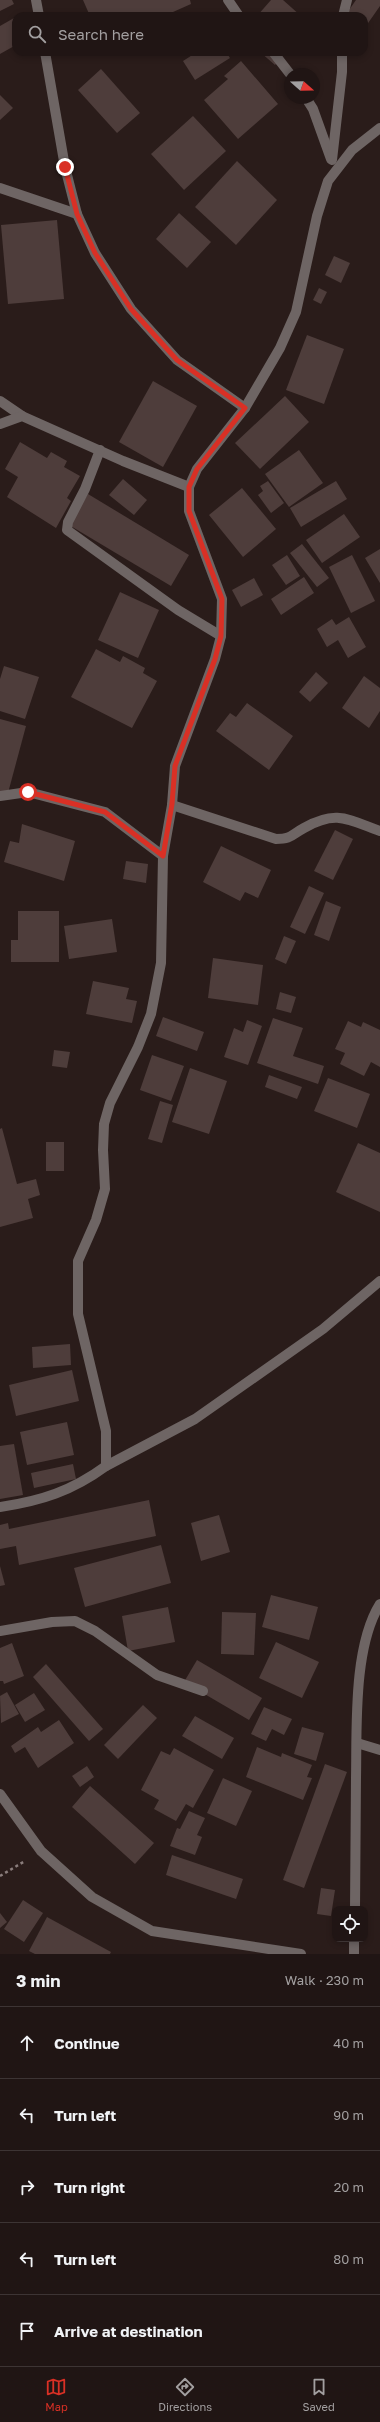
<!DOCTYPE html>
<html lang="en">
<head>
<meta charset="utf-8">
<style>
	body { margin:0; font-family:"Golos Text",sans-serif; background:#281e1d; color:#f1f3f6 }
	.controls { position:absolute; right:12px; bottom:12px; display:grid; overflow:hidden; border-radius:8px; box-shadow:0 2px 6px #0003 }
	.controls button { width:36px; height:36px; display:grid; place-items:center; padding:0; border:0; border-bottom:1px solid #3d3434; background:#201514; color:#f1f3f6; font:20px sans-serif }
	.compass { position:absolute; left:284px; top:68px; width:36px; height:36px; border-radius:50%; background:#201514; box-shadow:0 2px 6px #0003; rotate:110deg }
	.stop { position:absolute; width:12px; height:12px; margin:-9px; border:3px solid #d93025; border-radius:50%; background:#fff }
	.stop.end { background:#d93025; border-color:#fff; box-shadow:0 1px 4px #0008 }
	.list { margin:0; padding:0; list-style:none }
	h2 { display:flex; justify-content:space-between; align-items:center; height:52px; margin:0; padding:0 16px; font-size:17px }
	h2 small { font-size:13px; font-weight:400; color:#a29fa0 }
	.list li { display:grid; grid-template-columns:26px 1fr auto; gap:12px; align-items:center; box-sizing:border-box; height:72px; padding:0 16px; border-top:1px solid #3d3434 }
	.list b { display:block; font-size:15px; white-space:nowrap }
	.list em { font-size:13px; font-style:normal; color:#a29fa0 }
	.icon { flex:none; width:22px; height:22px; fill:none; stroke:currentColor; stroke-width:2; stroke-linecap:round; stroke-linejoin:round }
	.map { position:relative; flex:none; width:380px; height:1954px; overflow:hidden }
	.search { position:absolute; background:#201514; box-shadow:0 2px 6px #0003; left:12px; right:12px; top:12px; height:44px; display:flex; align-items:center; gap:10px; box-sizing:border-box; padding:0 14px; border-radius:12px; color:#a29fa0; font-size:15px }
	.sheet { height:412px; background:#201514 }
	nav { display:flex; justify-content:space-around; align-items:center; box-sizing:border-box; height:56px; border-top:1px solid #3d3434; background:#201514; font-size:11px; color:#a29fa0 }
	nav a { display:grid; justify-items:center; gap:2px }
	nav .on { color:#d93025 }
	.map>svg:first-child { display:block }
</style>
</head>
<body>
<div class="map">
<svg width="380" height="1954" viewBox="0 0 380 1954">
	<rect width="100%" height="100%" fill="#2a1c1a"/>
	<g fill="#4e3d3b">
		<polygon points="0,0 12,0 14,4 0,11"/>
		<polygon points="83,0 190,0 191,4 164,16 90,16"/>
		<polygon points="271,0 283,0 301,16 257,16"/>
		<polygon points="356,0 380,0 380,6 366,26 364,16 351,16 347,13"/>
		<polygon points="14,18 16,45 0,54 0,26"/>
		<polygon points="197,52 226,52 230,58 195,80 183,61"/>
		<polygon points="260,52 286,52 275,65"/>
		<polygon points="241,61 278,104 238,139 204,100 228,79 224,76"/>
		<polygon points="101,69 140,113 117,133 78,90"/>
		<polygon points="0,95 13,108 0,120"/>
		<polygon points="193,116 226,151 184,190 151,154"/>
		<polygon points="237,161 277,200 236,245 195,207"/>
		<polygon points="179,213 211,242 187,268 156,239"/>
		<polygon points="57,220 64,299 8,304 1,225"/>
		<polygon points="334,256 350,263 341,283 325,275"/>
		<polygon points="319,288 327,292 321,304 313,300"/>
		<polygon points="307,335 344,349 324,404 286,390"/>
		<polygon points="153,381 197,406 163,467 119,442"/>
		<polygon points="285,396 309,422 260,469 235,443"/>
		<polygon points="20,442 47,458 51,452 67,461 64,467 80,476 67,498 71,501 56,528 7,497 18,477 5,469"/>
		<polygon points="299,450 323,483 289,507 265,474"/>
		<polygon points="123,479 147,500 134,515 109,495"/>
		<polygon points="268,481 284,503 271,513 258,495 263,491 260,486"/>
		<polygon points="336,481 347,499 301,527 290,508"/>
		<polygon points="242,488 276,529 243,557 209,515"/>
		<polygon points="88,494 189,555 171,586 69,525"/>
		<polygon points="344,514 360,537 322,563 306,540"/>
		<polygon points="302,544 329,578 317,587 290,553"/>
		<polygon points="380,549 380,583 365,558"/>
		<polygon points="287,555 300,576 286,585 272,565"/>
		<polygon points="352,555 375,601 351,613 329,567"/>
		<polygon points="304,577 314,593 281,615 271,599"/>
		<polygon points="254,578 263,595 241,607 232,590"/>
		<polygon points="120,592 159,610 138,658 98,640"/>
		<polygon points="349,617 366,647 348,658 338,640 327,647 317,629 332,619 336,625"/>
		<polygon points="96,649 120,662 123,656 145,668 143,673 157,681 132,728 71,697"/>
		<polygon points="4,666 39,677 25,719 0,711 0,679"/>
		<polygon points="316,672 328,683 310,702 299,692"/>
		<polygon points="364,676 380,688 380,711 369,728 342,708"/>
		<polygon points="247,703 293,736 269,770 216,731 230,713 236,717"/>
		<polygon points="0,719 26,726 8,793 0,791"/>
		<polygon points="22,824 75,841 64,881 4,862 10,841 19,843"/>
		<polygon points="335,830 353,839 333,880 314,871"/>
		<polygon points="221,846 271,870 258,898 245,892 240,901 203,882"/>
		<polygon points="126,861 148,864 146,883 123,879"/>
		<polygon points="309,886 324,893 305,934 290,927"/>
		<polygon points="326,901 341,907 329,941 314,935"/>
		<polygon points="18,911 59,911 59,962 11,962 11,940 18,940"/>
		<polygon points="112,919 117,952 69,959 64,926"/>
		<polygon points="284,936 296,941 286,964 275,959"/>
		<polygon points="213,958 263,965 258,1005 208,998"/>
		<polygon points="93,981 129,988 126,999 137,1001 132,1023 86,1014"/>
		<polygon points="280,992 296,997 291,1013 276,1009"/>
		<polygon points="163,1017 204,1032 197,1051 156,1036"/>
		<polygon points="273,1018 303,1028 293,1056 324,1066 318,1084 257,1063"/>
		<polygon points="247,1020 262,1026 248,1065 224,1057 234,1028 243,1032"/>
		<polygon points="348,1021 361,1027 363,1022 380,1030 380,1067 371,1062 364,1076 340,1064 345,1053 335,1049"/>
		<polygon points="54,1050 70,1052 67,1068 52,1066"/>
		<polygon points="152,1055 184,1066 171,1101 140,1090"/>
		<polygon points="190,1068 227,1081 209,1134 172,1122"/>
		<polygon points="269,1075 302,1087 297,1099 265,1087"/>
		<polygon points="328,1078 370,1094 357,1128 314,1111"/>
		<polygon points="160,1101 173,1105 162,1143 148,1139"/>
		<polygon points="2,1128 17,1184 36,1179 40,1195 28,1199 33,1218 0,1227 0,1129"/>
		<rect x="46" y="1142" width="18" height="29"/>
		<polygon points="358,1143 380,1153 380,1212 336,1192"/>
		<polygon points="70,1344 71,1365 33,1368 32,1347"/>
		<polygon points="72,1370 79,1401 16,1416 9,1385"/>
		<polygon points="67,1422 74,1455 27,1465 20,1432"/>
		<polygon points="14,1444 23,1495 0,1499 0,1446"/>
		<polygon points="73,1464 76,1479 34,1488 31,1473"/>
		<polygon points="149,1500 156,1536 19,1565 16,1546 0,1549 0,1525 8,1523 9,1529"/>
		<polygon points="219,1515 230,1552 201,1561 191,1523"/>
		<polygon points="161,1545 171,1583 85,1607 74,1568"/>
		<polygon points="0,1566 5,1585 0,1586"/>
		<polygon points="271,1595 318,1607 309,1640 262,1627"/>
		<polygon points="168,1607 175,1642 128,1651 122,1616"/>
		<polygon points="222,1612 256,1613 254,1655 221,1654"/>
		<polygon points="276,1642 319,1662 302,1698 259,1678"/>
		<polygon points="12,1643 24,1676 4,1684 3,1681 0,1681 0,1648"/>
		<polygon points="197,1660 262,1698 249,1720 184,1682"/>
		<polygon points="46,1664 103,1729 89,1741 33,1677"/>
		<polygon points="7,1692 19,1714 1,1723 0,1696"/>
		<polygon points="34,1693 45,1710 25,1722 15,1705"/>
		<polygon points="143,1705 157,1718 118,1759 104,1745"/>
		<polygon points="264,1707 292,1719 284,1735 272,1729 266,1741 251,1734"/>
		<polygon points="195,1716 234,1738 222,1759 182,1736"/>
		<polygon points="59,1720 74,1743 38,1768 25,1747 15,1753 11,1746 38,1727 41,1732"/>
		<polygon points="302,1727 324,1733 316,1761 294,1754"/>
		<polygon points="257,1747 281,1757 282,1753 312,1765 307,1777 312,1778 303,1800 246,1777"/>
		<polygon points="174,1748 214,1770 193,1808 186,1804 176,1821 154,1809 159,1800 141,1790 161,1751 170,1755"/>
		<polygon points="325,1764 347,1772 304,1888 283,1880"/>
		<polygon points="87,1766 94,1777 80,1787 72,1776"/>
		<polygon points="223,1778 252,1791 236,1826 207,1813"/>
		<polygon points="90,1786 154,1843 135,1864 72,1807"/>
		<polygon points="189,1811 205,1818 197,1835 202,1837 195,1855 170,1846 177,1828 180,1829"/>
		<polygon points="172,1855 243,1879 236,1899 166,1875"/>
		<polygon points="321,1888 335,1890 331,1916 317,1914"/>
		<polygon points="23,1900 43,1913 24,1942 4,1929"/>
		<polygon points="0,1913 7,1922 0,1928"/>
		<polygon points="47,1917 111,1952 110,1954 35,1954 29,1951"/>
	</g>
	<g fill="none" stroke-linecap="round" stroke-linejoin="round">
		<polyline stroke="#8a7d7c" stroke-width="2.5" stroke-dasharray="3 3" stroke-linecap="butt" points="0,1876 25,1861"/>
		<g stroke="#6e6564" stroke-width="10">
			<polyline points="36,0 39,16"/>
			<polyline points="228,0 239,16"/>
			<polyline points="343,16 347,0"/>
			<polyline points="45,52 65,167 77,214 95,253 131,309 177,360 245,408"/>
			<polyline points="273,52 290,74"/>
			<polyline points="306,98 313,109 331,159"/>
			<polyline points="332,160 342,72 342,52"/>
			<polyline points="0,188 77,214"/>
			<polyline points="0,401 22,416"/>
			<polyline points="0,424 22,416 123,461 189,487"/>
			<polyline points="100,450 85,489 68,522 67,530 178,610 221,636"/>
			<polyline points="0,796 28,792 105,812 163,856"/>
			<path d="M172,805L276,839C292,839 291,835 304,828C336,810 347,819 380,831"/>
			<polyline points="106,1466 195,1419 323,1329 380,1281"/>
			<path d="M0,1507C41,1501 72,1491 106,1466V1431L78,1314V1261L96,1220L105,1189L103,1150L104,1124L110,1103L138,1047L151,1014L161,963L163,856L172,805L175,766L215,659L221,636L222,599L189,511V487L197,469L245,408L280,348L296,312L317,216L328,181L352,150L380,128"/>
			<polyline points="0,1631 52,1622 75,1621 95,1631 157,1675 203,1691"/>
			<polyline points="357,1743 380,1750"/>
			<polyline points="0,1794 41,1851 92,1897 152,1931 301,1954"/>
			<path d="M355,1909C355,1865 356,1821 356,1778C357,1728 353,1647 380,1604"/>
			<polyline points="354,1954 354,1939"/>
		</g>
	</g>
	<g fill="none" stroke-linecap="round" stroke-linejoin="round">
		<polyline stroke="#d93025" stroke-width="5" points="28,792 105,812 163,856 172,804 175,766 215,659 221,636 222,599 189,511 189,487 197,469 245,408 177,360 131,309 95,253 77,214 65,167"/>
	</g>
</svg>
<div class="controls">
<button><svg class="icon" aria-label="locate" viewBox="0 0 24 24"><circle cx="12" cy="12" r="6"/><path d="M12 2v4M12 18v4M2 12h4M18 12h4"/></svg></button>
</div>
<svg class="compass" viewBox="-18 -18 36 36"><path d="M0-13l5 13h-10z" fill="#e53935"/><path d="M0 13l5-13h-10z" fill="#a29fa0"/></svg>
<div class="stop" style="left:28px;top:792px"></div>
<div class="stop end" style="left:65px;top:167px"></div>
<div class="search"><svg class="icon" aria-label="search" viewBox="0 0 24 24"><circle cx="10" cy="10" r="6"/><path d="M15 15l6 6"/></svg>Search here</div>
</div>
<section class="sheet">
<h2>3 min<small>Walk · 230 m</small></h2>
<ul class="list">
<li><svg class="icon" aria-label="ahead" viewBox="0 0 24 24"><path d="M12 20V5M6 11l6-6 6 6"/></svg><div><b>Continue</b></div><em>40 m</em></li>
<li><svg class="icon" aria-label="left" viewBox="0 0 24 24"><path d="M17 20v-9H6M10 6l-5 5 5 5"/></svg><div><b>Turn left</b></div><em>90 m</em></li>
<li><svg class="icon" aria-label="right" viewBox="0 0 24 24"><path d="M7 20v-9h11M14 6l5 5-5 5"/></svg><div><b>Turn right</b></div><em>20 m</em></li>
<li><svg class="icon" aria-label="left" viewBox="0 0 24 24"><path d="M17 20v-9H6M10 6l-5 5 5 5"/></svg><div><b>Turn left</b></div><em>80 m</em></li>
<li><svg class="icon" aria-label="arrive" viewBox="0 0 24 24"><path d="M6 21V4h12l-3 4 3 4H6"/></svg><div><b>Arrive at destination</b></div></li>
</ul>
</section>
<nav>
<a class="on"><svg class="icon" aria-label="map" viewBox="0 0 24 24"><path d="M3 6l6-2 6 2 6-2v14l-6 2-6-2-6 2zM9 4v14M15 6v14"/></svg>Map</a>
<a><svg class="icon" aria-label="directions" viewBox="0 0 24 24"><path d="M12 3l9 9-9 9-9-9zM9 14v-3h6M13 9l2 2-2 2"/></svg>Directions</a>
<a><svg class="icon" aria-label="saved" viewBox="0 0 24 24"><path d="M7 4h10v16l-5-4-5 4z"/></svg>Saved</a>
</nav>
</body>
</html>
